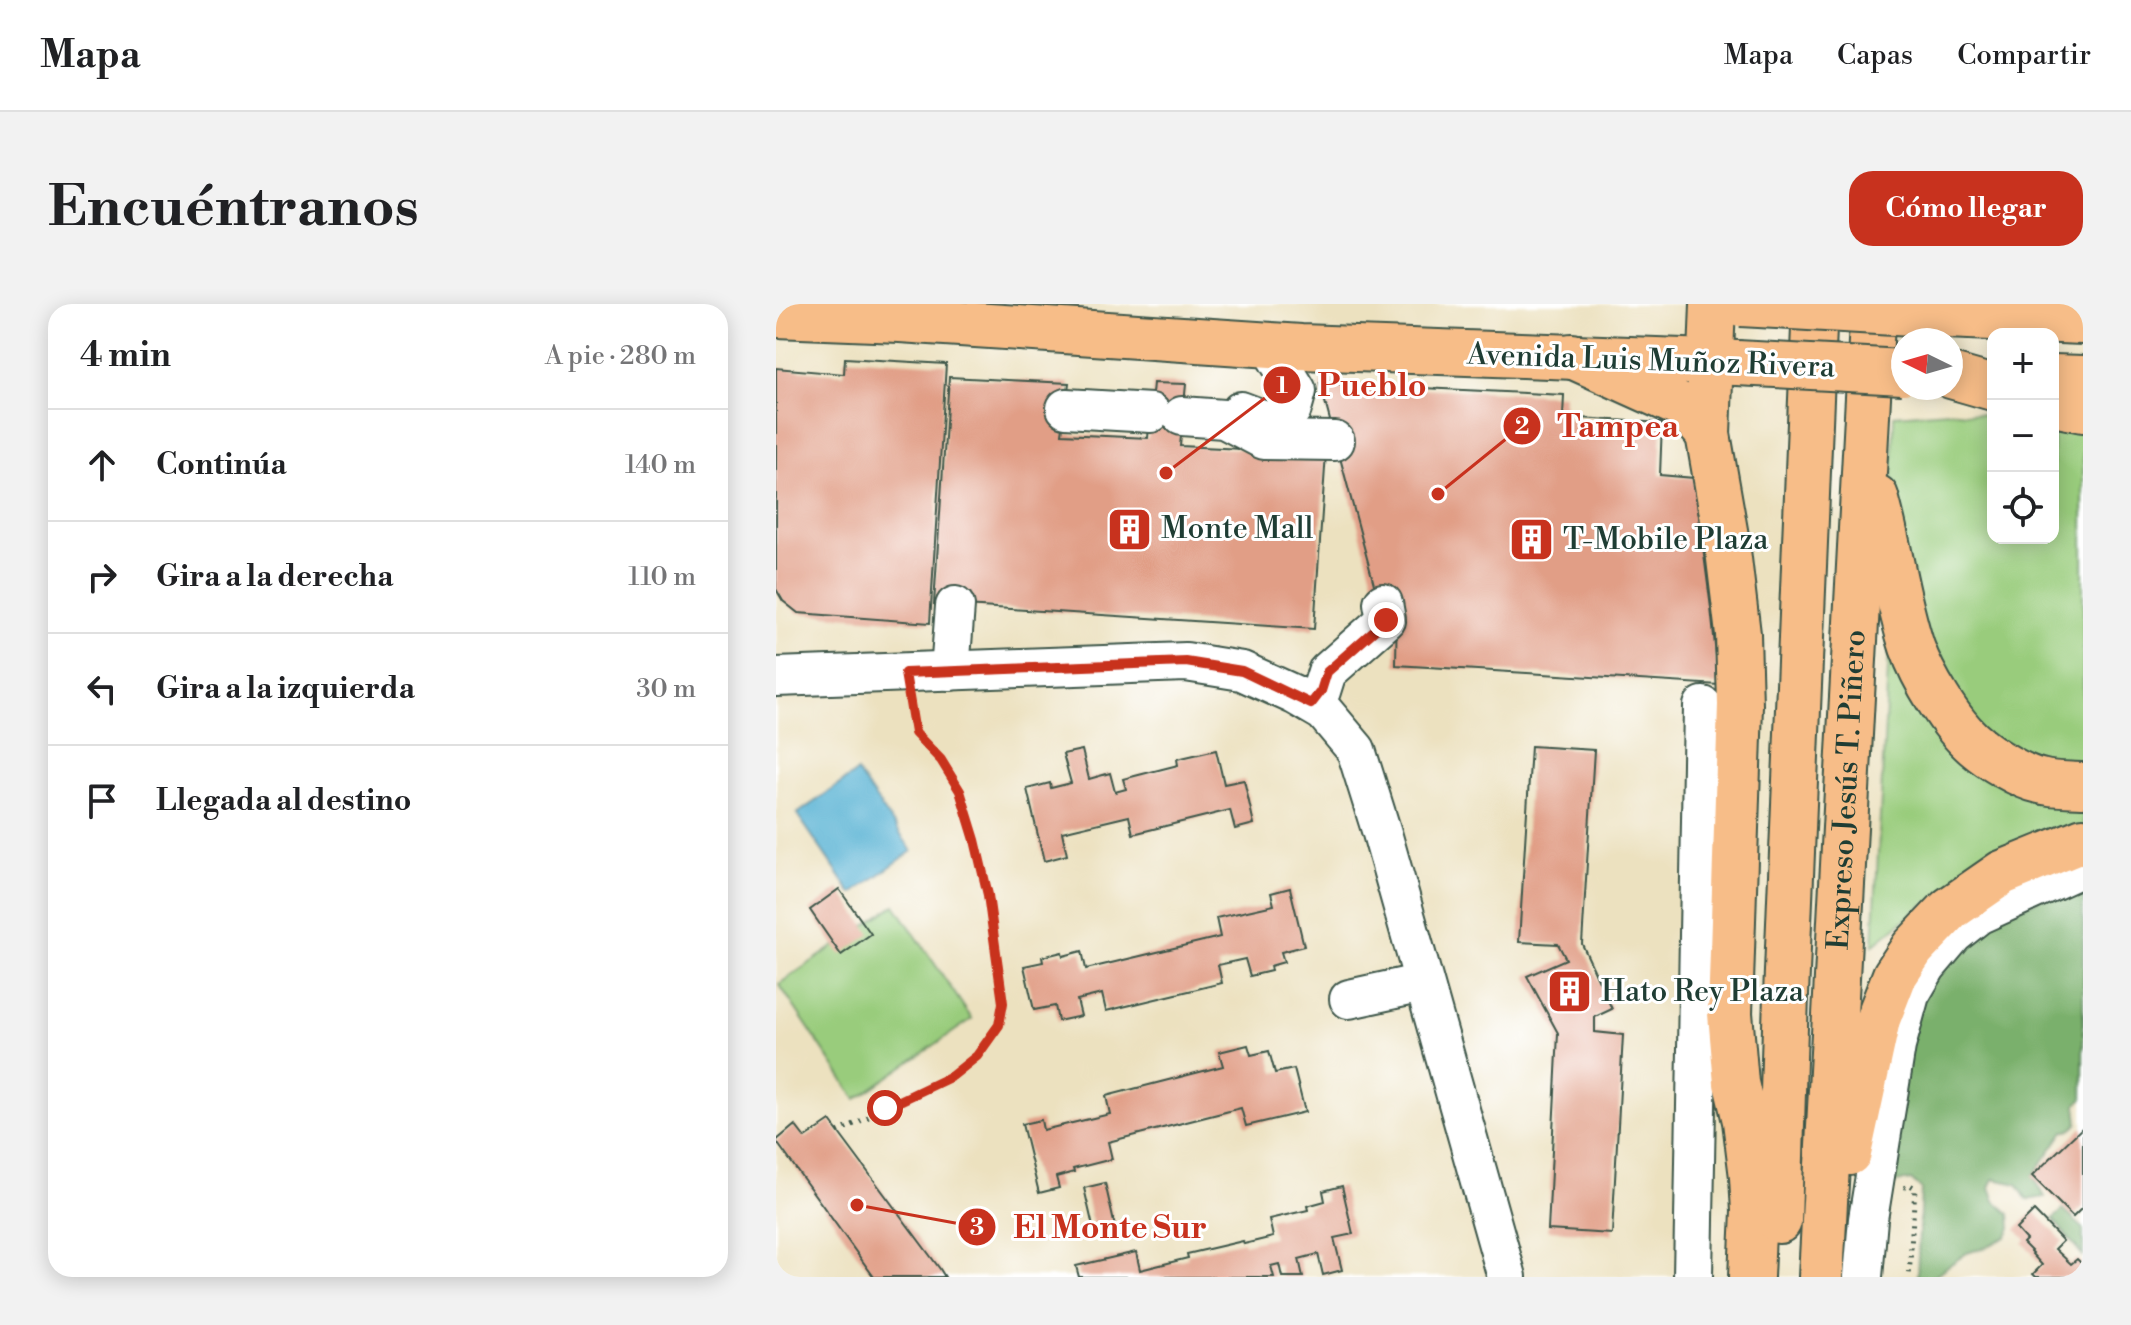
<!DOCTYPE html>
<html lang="es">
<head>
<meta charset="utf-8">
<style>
	body { margin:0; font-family:"Libre Bodoni",serif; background:#f2f2f2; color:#202124 }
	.controls { position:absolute; right:24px; top:24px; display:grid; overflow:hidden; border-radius:16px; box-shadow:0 4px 20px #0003 }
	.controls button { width:72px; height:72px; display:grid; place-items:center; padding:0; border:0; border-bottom:2px solid #e0e0e0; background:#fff; color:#202124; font:40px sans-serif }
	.compass { position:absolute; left:1115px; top:24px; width:72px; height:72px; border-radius:50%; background:#fff; box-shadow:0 4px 20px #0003; rotate:275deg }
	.stop { position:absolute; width:24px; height:24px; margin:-18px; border:6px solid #c8321e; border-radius:50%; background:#fff }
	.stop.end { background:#c8321e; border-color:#fff; box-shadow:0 2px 8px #0008 }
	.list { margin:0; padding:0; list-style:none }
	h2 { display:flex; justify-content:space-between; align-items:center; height:104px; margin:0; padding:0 32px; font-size:34px }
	h2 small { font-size:26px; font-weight:400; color:#757577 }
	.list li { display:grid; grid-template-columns:52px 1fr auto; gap:24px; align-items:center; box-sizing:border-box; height:112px; padding:0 32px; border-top:2px solid #e0e0e0 }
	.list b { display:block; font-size:30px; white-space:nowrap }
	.list em { font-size:26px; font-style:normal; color:#757577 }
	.icon { flex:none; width:44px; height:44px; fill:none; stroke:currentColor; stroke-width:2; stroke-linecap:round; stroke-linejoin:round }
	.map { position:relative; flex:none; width:1307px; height:973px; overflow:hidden; border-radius:24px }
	header { display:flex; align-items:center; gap:48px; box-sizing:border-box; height:112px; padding:0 40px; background:#fff; border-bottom:2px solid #e0e0e0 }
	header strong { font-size:38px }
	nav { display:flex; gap:44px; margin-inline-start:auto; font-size:28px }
	.intro { display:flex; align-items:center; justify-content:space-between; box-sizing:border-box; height:192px; padding:0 48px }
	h1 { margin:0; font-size:56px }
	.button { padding:20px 36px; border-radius:24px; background:#c8321e; color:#fff; font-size:28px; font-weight:700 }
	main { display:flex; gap:48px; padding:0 48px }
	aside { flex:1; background:#fff; border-radius:24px; box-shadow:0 4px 20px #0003 }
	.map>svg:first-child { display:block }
</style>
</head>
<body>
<header>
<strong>Mapa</strong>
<nav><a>Mapa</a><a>Capas</a><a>Compartir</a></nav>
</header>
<div class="intro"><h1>Encuéntranos</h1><a class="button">Cómo llegar</a></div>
<main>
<aside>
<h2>4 min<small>A pie · 280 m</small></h2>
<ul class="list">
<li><svg class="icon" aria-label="ahead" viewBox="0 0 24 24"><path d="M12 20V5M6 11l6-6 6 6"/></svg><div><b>Continúa</b></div><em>140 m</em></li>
<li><svg class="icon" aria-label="right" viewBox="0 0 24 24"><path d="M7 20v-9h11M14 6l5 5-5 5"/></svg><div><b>Gira a la derecha</b></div><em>110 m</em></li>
<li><svg class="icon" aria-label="left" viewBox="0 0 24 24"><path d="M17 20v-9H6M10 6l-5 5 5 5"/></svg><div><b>Gira a la izquierda</b></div><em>30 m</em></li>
<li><svg class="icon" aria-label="arrive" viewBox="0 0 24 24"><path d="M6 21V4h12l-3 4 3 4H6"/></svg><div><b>Llegada al destino</b></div></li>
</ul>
</aside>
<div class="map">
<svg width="1307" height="973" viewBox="0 0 1307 973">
	<rect width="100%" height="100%" fill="#fff"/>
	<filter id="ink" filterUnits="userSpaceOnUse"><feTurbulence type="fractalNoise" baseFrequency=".0125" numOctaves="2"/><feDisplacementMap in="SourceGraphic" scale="16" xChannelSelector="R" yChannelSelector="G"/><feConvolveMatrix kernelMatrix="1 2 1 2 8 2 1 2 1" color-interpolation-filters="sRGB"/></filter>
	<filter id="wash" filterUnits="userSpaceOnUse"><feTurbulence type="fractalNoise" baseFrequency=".006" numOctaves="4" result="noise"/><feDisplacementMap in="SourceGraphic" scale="32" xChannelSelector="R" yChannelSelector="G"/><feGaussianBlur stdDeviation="1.8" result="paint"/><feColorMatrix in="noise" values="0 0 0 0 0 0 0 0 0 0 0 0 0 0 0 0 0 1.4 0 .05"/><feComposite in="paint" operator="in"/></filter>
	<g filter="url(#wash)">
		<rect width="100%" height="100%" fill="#ece1bf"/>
		<g fill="#99cc7c" stroke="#5c8458" stroke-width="2">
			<polygon points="1173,107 1217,112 1217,234 1277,234 1277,120 1307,126 1307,468 1221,444 1169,392 1116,219 1118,111"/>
			<polygon points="1115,309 1143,394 1307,497 1307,523 1147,601 1097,641"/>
			<polygon points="119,601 196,715 80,795 3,680"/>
		</g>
		<g fill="#7ab06c" stroke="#4c7650" stroke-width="2">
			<path d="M1307,576V794L1300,801L1302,819C1298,824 1295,828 1288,827L1257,872L1269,893L1251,896L1241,880L1218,875L1214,883L1219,897L1234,910L1235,924L1230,933L1210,943L1191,949L1156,973H1141L1145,885L1135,876L1119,879L1111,864L1138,697L1195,625Z"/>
			<polygon points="1287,906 1307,924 1307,952 1277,915"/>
		</g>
		<polygon fill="#55b1d3" stroke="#3a7784" stroke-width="2" points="81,468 136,547 76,590 21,510"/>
		<g id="blocks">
			<g fill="#e19e86">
				<polygon points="69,54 170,60 154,319 22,309 7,297 0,285 0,64 68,70"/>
				<polygon points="173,73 293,79 286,130 372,134 377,79 410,80 404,142 550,149 538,325 158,300"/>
				<polygon points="544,79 788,91 787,113 886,119 884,171 918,174 935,304 943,381 620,361 621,300 603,299"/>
				<polygon points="755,442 818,446 806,640 836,705 819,713 819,728 847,731 836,930 772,926 782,729 751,672 790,655 782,640 743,638"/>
				<polygon points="306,446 313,475 334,469 339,488 350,485 347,475 402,461 401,455 440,446 448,480 468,476 478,520 459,525 454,506 357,530 353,512 286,528 291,551 268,557 251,485 274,479 275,484 295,479 287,450"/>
				<polygon points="514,584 528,642 505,648 508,658 494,662 495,667 474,672 469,655 442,661 446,679 330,707 326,690 301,696 305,712 282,717 279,702 258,706 248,662 267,658 266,653 286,648 287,652 306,647 310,665 444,633 440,614 498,601 495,589"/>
				<polygon points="63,585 95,630 65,651 34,606"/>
				<polygon points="472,741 475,751 493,747 499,769 518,765 529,808 470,822 465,804 332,838 336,855 297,865 298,868 280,873 283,884 263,889 246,820 265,816 267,826 334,810 330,792 447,762 443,748"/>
				<polygon points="54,817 164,965 169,973 98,973 0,837 19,821 29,834"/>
				<polygon points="1307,823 1307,903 1297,913 1256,872"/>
				<polygon points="329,879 339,923 318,927 308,884"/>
				<polygon points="566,882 577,930 558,934 566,966 547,971 542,950 523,955 527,973 506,973 503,960 495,962 498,973 303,973 300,962 360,948 364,966 412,954 411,950 467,937 468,940 497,933 493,915 532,906 531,902 549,897 547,887"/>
				<polygon points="1258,907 1287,937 1279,945 1295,960 1301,955 1307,961 1307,973 1260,973 1257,970 1266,961 1256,950 1257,949 1247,939 1250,936 1240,925"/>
			</g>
		</g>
	</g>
	<g filter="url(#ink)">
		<use href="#blocks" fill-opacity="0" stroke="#3e5649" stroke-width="2"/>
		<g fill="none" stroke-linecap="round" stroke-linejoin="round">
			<defs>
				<g id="minor">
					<polyline points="290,104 375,109"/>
					<polyline points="465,107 486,115 503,116 516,105 521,87 493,41"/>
					<polyline points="406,112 448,115 488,136 559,137"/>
					<polyline points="174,367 179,302"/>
					<polyline points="0,373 410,358 466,367 519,391 548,408 580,446 606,529 731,973"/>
					<polyline points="535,400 545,387 551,368 610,316 607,299"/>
					<polyline points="573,695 647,679"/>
					<polyline points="917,973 927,402"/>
					<polyline points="1087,973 1092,915 1120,742 1134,691 1151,662 1178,630 1202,611 1307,563"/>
				</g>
				<g id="major">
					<polyline points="0,11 124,16 525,43 961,59"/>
					<polyline points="1170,12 1307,18"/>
					<polyline points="1277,73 1307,74"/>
				</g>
				<g id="highway">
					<polyline points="937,0 932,130 951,238 962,330 964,401 954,709 960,779 969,817 976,873 978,907 975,973"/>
					<polyline points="796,52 909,103 932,130"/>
					<polyline points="1175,72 1217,84"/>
					<polyline points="1277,100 1307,106"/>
					<path d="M1100,193C1114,242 1120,294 1136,343C1146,372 1175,421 1199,441C1214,454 1245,473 1264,477C1278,481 1293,480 1307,481"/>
					<polyline points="1073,849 1102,715 1119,671 1137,644 1174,605 1226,569 1307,536"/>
					<polyline points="1003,917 1010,691 1039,0"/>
					<path id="s1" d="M1045,973L1097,0"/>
				</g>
			</defs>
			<use href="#minor" stroke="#3e5649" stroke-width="42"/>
			<use href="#major" stroke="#3e5649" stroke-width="48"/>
			<use href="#highway" stroke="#3e5649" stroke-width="48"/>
			<g stroke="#3e5649" stroke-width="5" stroke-dasharray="2 6" stroke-linecap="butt">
				<polyline points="62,828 176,772 201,752 223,721 227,699 223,663 212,591 199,536 184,487 165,456 139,429 134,396"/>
				<polyline points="1128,884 1134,881 1139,884 1133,973"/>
			</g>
			<use href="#minor" stroke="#fff" stroke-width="38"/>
			<use href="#major" stroke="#f7bd88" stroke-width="44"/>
			<use href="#highway" stroke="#f7bd88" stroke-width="44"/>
			<defs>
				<g id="major-bridge">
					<polyline points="965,0 1170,12"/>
					<polyline points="961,59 1127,68"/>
				</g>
			</defs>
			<use href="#major-bridge" stroke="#3e5649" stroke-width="48" stroke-linecap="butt"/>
			<use href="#major-bridge" stroke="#f7bd88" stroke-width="44"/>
		</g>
	</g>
	<g fill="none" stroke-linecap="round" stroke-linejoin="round" filter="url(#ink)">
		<polyline stroke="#c8321e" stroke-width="10" points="109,804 176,772 201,752 223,721 227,699 212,591 199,536 184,487 165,456 139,429 129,369 410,358 466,367 535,400 545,387 551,368 610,316"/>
	</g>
	<defs>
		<symbol id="building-square" viewBox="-11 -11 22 22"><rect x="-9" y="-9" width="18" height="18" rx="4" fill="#c8321e" stroke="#fff"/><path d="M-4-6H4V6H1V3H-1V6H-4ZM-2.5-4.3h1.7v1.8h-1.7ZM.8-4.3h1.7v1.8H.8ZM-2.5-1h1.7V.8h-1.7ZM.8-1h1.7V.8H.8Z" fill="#fff"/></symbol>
	</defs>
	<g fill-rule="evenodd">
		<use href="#building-square" x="328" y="200" width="51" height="51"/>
		<use href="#building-square" x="730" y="210" width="51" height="51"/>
		<use href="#building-square" x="768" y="662" width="51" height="51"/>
	</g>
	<g text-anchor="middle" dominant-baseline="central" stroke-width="6" stroke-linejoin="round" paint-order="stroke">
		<g font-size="30" fill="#1f3d34" stroke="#fff">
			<text transform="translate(875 57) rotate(2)">Avenida Luis Muñoz Rivera</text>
			<text stroke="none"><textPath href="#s1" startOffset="488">Expreso Jesús T. Piñero</textPath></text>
		</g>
		<g font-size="30" fill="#1f3d34" stroke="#fff" text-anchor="start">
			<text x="385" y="225">Monte Mall</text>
			<text x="787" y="236">T-Mobile Plaza</text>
			<text x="825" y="688">Hato Rey Plaza</text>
		</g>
	</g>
	<path fill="none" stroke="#c8321e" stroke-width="3" d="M390 169L506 81M662 190L746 122M81 901L201 923"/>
	<g fill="#c8321e" stroke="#fff" stroke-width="3">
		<circle cx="390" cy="169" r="8"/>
		<circle cx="662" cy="190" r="8"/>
		<circle cx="81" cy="901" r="8"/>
		<circle cx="506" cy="81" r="20"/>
		<circle cx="746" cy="122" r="20"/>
		<circle cx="201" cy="923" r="20"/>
	</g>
	<g font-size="24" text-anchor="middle" font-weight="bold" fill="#fff">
		<text x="506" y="89">1</text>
		<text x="746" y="130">2</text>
		<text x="201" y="931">3</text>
	</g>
	<g font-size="32" text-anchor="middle" font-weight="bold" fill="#c8321e" stroke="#fff" stroke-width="6" stroke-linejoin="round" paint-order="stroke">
		<text x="596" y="92">Pueblo</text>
		<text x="842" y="133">Tampea</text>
		<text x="334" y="934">El Monte Sur</text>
	</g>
</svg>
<div class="controls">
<button>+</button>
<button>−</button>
<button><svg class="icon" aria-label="locate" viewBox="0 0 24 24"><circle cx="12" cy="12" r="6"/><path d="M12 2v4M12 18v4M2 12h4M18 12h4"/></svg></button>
</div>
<svg class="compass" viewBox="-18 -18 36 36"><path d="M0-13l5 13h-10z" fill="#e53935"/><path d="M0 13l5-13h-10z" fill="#757577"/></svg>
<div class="stop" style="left:109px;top:804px"></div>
<div class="stop end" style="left:610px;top:316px"></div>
</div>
</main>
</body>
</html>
